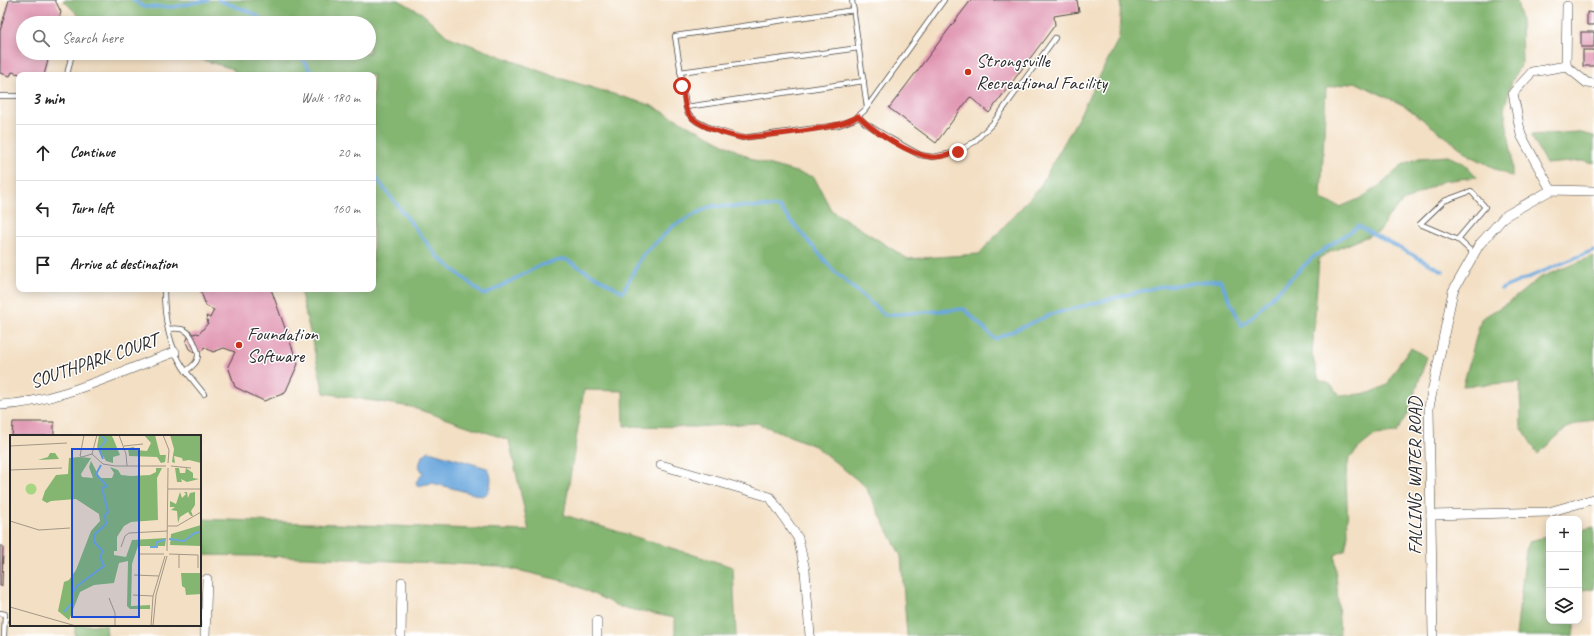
<!DOCTYPE html>
<html lang="en">
<head>
<meta charset="utf-8">
<style>
	body { margin:0; font-family:Caveat,sans-serif; background:#f2f2f2; color:#222 }
	.controls { position:absolute; right:12px; bottom:12px; display:grid; overflow:hidden; border-radius:8px; box-shadow:0 2px 10px #0003 }
	.controls button { width:36px; height:36px; display:grid; place-items:center; padding:0; border:0; border-bottom:1px solid #e0e0e0; background:#fff; color:#222; font:20px sans-serif }
	.stop { position:absolute; width:12px; height:12px; margin:-9px; border:3px solid #c8321e; border-radius:50%; background:#fff }
	.stop.end { background:#c8321e; border-color:#fff; box-shadow:0 1px 4px #0008 }
	.list { margin:0; padding:0; list-style:none }
	h2 { display:flex; justify-content:space-between; align-items:center; height:52px; margin:0; padding:0 16px; font-size:17px }
	h2 small { font-size:13px; font-weight:400; color:#767676 }
	.list li { display:grid; grid-template-columns:26px 1fr auto; gap:12px; align-items:center; box-sizing:border-box; height:56px; padding:0 16px; border-top:1px solid #e0e0e0 }
	.list b { display:block; font-size:15px; white-space:nowrap }
	.list em { font-size:13px; font-style:normal; color:#767676 }
	.icon { flex:none; width:22px; height:22px; fill:none; stroke:currentColor; stroke-width:2; stroke-linecap:round; stroke-linejoin:round }
	.map { position:relative; flex:none; width:1594px; height:636px; overflow:hidden }
	.search { position:absolute; background:#fff; box-shadow:0 2px 10px #0003; left:16px; top:16px; width:360px; height:44px; display:flex; align-items:center; gap:10px; box-sizing:border-box; padding:0 14px; border-radius:22px; color:#767676; font-size:15px }
	.panel { position:absolute; background:#fff; box-shadow:0 2px 10px #0003; left:16px; top:72px; width:360px; height:220px; border-radius:8px }
	.map>svg:first-child { display:block }
</style>
</head>
<body>
<div class="map">
<svg width="1594" height="636" viewBox="0 0 1594 636">
	<rect width="100%" height="100%" fill="#fff"/>
	<filter id="ink" filterUnits="userSpaceOnUse"><feTurbulence type="fractalNoise" baseFrequency=".025" numOctaves="2"/><feDisplacementMap in="SourceGraphic" scale="8" xChannelSelector="R" yChannelSelector="G"/><feConvolveMatrix kernelMatrix="1 2 1 2 8 2 1 2 1" color-interpolation-filters="sRGB"/></filter>
	<filter id="wash" filterUnits="userSpaceOnUse"><feTurbulence type="fractalNoise" baseFrequency=".012" numOctaves="4" result="noise"/><feDisplacementMap in="SourceGraphic" scale="16" xChannelSelector="R" yChannelSelector="G"/><feGaussianBlur stdDeviation="0.9" result="paint"/><feColorMatrix in="noise" values="0 0 0 0 0 0 0 0 0 0 0 0 0 0 0 0 0 1.4 0 .05"/><feComposite in="paint" operator="in"/></filter>
	<g filter="url(#wash)">
		<rect width="100%" height="100%" fill="#f3dfc3"/>
		<g fill="#84b672" stroke="#58704e">
			<polygon points="63,0 399,0 423,14 447,36 553,76 650,105 756,161 814,177 831,210 908,259 979,254 1039,188 1077,120 1119,38 1121,0 1517,0 1521,21 1522,62 1512,81 1504,109 1512,156 1512,177 1471,156 1405,106 1355,82 1326,88 1321,199 1340,207 1361,198 1383,183 1402,165 1419,158 1448,156 1465,164 1477,177 1443,181 1403,202 1388,217 1380,231 1330,252 1319,258 1312,355 1319,380 1330,384 1341,396 1370,393 1387,385 1401,360 1411,348 1427,357 1407,416 1396,433 1375,435 1360,447 1349,459 1346,474 1348,535 1345,550 1335,555 1340,636 907,636 901,556 865,486 815,446 757,423 693,427 624,426 623,391 584,390 564,515 733,567 736,636 675,636 675,618 620,607 568,582 500,566 304,557 200,555 200,519 529,531 509,440 411,407 324,393 300,289 373,289 373,75 236,75 233,69 180,53 369,53 369,23 90,23 76,13"/>
			<polygon points="1577,132 1594,136 1594,163 1581,161 1546,164 1531,135"/>
			<polygon points="1594,256 1594,418 1566,428 1538,454 1521,427 1520,382 1463,386 1481,319 1512,300 1539,278"/>
			<polygon points="1594,527 1594,589 1581,590 1579,600 1579,530"/>
			<polygon points="1549,536 1549,621 1575,621 1573,636 1516,636 1526,550 1530,541"/>
			<polygon points="75,625 106,625 107,636 75,636"/>
		</g>
		<path fill="#6ca8dd" stroke="#4c6a84" d="M429,451L487,468C493,476 491,483 488,493L482,496L432,483L417,486L416,482L423,473L419,466L422,456Z"/>
		<g fill="none" stroke-linecap="round" stroke-linejoin="round">
			<g stroke="#6ca8dd" stroke-width="3.5">
				<polyline points="133,0 144,7 173,7 208,0"/>
				<polyline points="218,0 253,13 266,23"/>
				<polyline points="299,53 313,75"/>
				<polyline points="373,174 437,256 484,295 541,265 565,259 623,292 642,256 673,226 711,206 779,207 834,271 885,315 964,309 995,339 1052,314 1157,287 1220,280 1242,326 1312,258 1358,226 1443,271"/>
				<polyline points="1501,289 1594,250"/>
			</g>
		</g>
		<g id="blocks">
			<g fill="#e094b0">
				<polygon points="9,0 55,0 61,12 58,23 23,23 23,53 50,53 44,75 23,75 12,72 10,76 0,73 0,31"/>
				<polygon points="971,0 1077,0 1079,12 1054,16 1055,25 989,113 970,97 936,143 889,108"/>
				<polygon points="1587,12 1594,13 1594,25 1587,25"/>
				<rect x="1581" y="32" width="13" height="15"/>
				<rect x="1583" y="50" width="11" height="16"/>
				<polygon points="200,289 271,289 298,364 285,393 264,401 235,387 228,366 235,352 224,348 213,352 204,347 203,350 196,353 189,349 186,342 189,335 197,333 199,334 208,323 206,316 210,318 214,310 206,306"/>
				<polygon points="13,422 54,422 54,436 12,436"/>
				<polygon points="0,546 3,546 2,586 0,586"/>
			</g>
		</g>
	</g>
	<g filter="url(#ink)">
		<use href="#blocks" fill-opacity="0" stroke="#494642" stroke-width="1"/>
		<g fill="none" stroke-linecap="round" stroke-linejoin="round">
			<defs>
				<g id="lane">
					<polyline points="852,0 867,107"/>
					<polyline points="854,10 675,36 687,112 696,121 710,128 742,138 839,125 855,119 865,110 944,0"/>
					<polyline points="680,72 859,48"/>
					<polyline points="67,75 72,53"/>
					<polyline points="0,96 19,96"/>
					<polyline points="686,107 864,81"/>
					<polyline points="858,116 865,123 891,139 920,155 933,157 958,152 974,142 993,123 1055,38"/>
					<polyline points="1457,240 1485,207 1471,191 1444,201 1420,224 1460,241 1474,254"/>
					<path d="M164,289C164,315 168,344 183,367C189,376 197,385 204,394"/>
					<path d="M168,329C186,327 190,331 196,347C198,351 199,355 197,360C195,365 190,368 186,371"/>
					<polyline points="0,613 5,614 4,636"/>
				</g>
				<g id="street">
					<polyline points="1566,66 1567,6"/>
					<polyline points="1551,190 1521,135 1513,93 1532,72 1566,66 1587,83 1594,84"/>
					<path d="M0,405C57,403 121,371 175,352"/>
					<polyline points="661,465 770,497 798,538 805,570 810,636"/>
					<polyline points="1431,515 1549,512 1594,499"/>
					<polyline points="205,636 207,579"/>
					<polyline points="401,636 402,582"/>
					<polyline points="597,636 597,621"/>
					<polyline points="1433,636 1429,407 1453,291 1479,245 1505,216 1551,190 1594,191"/>
				</g>
			</defs>
			<use href="#lane" stroke="#494642" stroke-width="6"/>
			<use href="#street" stroke="#494642" stroke-width="10"/>
			<use href="#lane" stroke="#fff" stroke-width="4.5"/>
			<use href="#street" stroke="#fff" stroke-width="9"/>
		</g>
	</g>
	<g fill="none" stroke-linecap="round" stroke-linejoin="round" filter="url(#ink)">
		<path stroke="#c8321e" stroke-width="5" d="M682,86C684,94 684,104 687,111C693,126 728,135 742,138C766,135 843,129 858,116C875,132 908,154 931,157C940,158 950,154 958,152"/>
	</g>
	<g fill="#c8321e" stroke="#fff" stroke-width="1.5">
		<circle cx="968" cy="72" r="4"/>
		<circle cx="239" cy="345" r="4"/>
	</g>
	<g text-anchor="middle" dominant-baseline="central" stroke-width="3" stroke-linejoin="round" paint-order="stroke">
		<g font-size="19" fill="#2b2b2b" stroke="#fff" text-anchor="start">
			<text x="976" y="61">Strongsville<tspan x="976" dy="22">Recreational Facility</tspan></text>
			<text x="247" y="334">Foundation<tspan x="247" dy="22">Software</tspan></text>
		</g>
		<g font-size="19" fill="#2b2b2b" stroke="#fff">
			<text transform="translate(94 361) rotate(-19)">SOUTHPARK COURT</text>
			<text transform="translate(1415 476) rotate(-90)">FALLING WATER ROAD</text>
		</g>
	</g>
	<g transform="translate(10 435)">
		<rect width="191" height="191" fill="#f3dfc3"/>
		<path d="M15.5 54a5.5 5.5 0 1 1 11 0a5.5 5.5 0 1 1-11 0Z" fill="#a6d584"/>
		<path d="M89,0H101L103,3L110,20L103,22V28L96,26L87,12ZM134,0H145L150,20H156L155,27L151,28L147,22L119,21L118,13L124,12L125,15L137,16L141,8ZM160,0H191V28L179,25L173,26L172,23L164,21L165,28L162,27L164,14ZM40,18H45L49,24L28,25L38,22ZM69,22L81,23L71,39L72,42L83,43L79,32L81,26L90,43H102L104,38L100,32L108,35L111,40L121,41L140,40L146,37V33H152L147,43L148,85L121,87L114,91L107,102V116H104V120L116,122L122,105L156,103L155,111H128L122,129L121,171L140,170V174H120L117,171L118,126L109,128L104,148L84,150L70,157L59,185L48,176L54,147L59,145L66,135L81,96L90,86L89,79L66,64L41,66L37,68L32,65L35,56L46,40L58,39L59,23ZM165,33H169L170,38H175L176,33L183,38V43L189,44L177,47L171,44L172,47H167ZM170,57L172,63L176,59L174,57H177L178,63L180,58L185,57V70L181,76L183,81H181L178,77L170,82L168,88L167,76L161,75L165,72H160V66L166,69ZM191,90V111L160,110L161,99ZM171,138H191V159L176,160L175,153L172,151Z" fill="#84b672"/>
		<path fill="none" stroke="#6ca8dd" stroke-width="2" d="M91,0L96,5L89,14L93,24M159,104L174,106L185,98L191,97M140,112H147V107L155,105M54,177L63,167L62,159L67,151L94,131L90,122L93,116L84,107V100L96,89L95,80L98,77L92,53L97,51L86,39L91,30"/>
		<path fill="none" stroke="#a39786" stroke-width="1" d="M74,0L70,21L72,22L82,19M87,0L82,19L93,29L105,31H156M109,0L116,19L117,31M153,0L159,15L158,28M0,11L57,8M114,11L133,9M161,31L181,33M0,35L52,33M158,54H191M0,86L29,95L60,93M158,91H167L191,77M111,112L115,101L119,98L157,96M157,116L158,33M128,119H154M159,119L188,120V133M169,133V119M124,140L149,141M123,160L143,161M99,163L105,178V191M0,172L66,191M141,191L143,161L155,121M143,191L146,160L157,121"/>
		<path fill="#1d4ed8" fill-opacity="0.15" stroke="#1d4ed8" stroke-width="2" d="M62,14H129V182H62Z"/>
		<rect width="191" height="191" fill="none" stroke="#2b2b2b" stroke-width="2"/>
	</g>
</svg>
<div class="controls">
<button>+</button>
<button>−</button>
<button><svg class="icon" aria-label="layers" viewBox="0 0 24 24"><path d="M12 4l9 5-9 5-9-5zM3 14l9 5 9-5"/></svg></button>
</div>
<div class="stop" style="left:682px;top:86px"></div>
<div class="stop end" style="left:958px;top:152px"></div>
<div class="search"><svg class="icon" aria-label="search" viewBox="0 0 24 24"><circle cx="10" cy="10" r="6"/><path d="M15 15l6 6"/></svg>Search here</div>
<section class="panel">
<h2>3 min<small>Walk · 180 m</small></h2>
<ul class="list">
<li><svg class="icon" aria-label="ahead" viewBox="0 0 24 24"><path d="M12 20V5M6 11l6-6 6 6"/></svg><div><b>Continue</b></div><em>20 m</em></li>
<li><svg class="icon" aria-label="left" viewBox="0 0 24 24"><path d="M17 20v-9H6M10 6l-5 5 5 5"/></svg><div><b>Turn left</b></div><em>160 m</em></li>
<li><svg class="icon" aria-label="arrive" viewBox="0 0 24 24"><path d="M6 21V4h12l-3 4 3 4H6"/></svg><div><b>Arrive at destination</b></div></li>
</ul>
</section>
</div>
</body>
</html>
